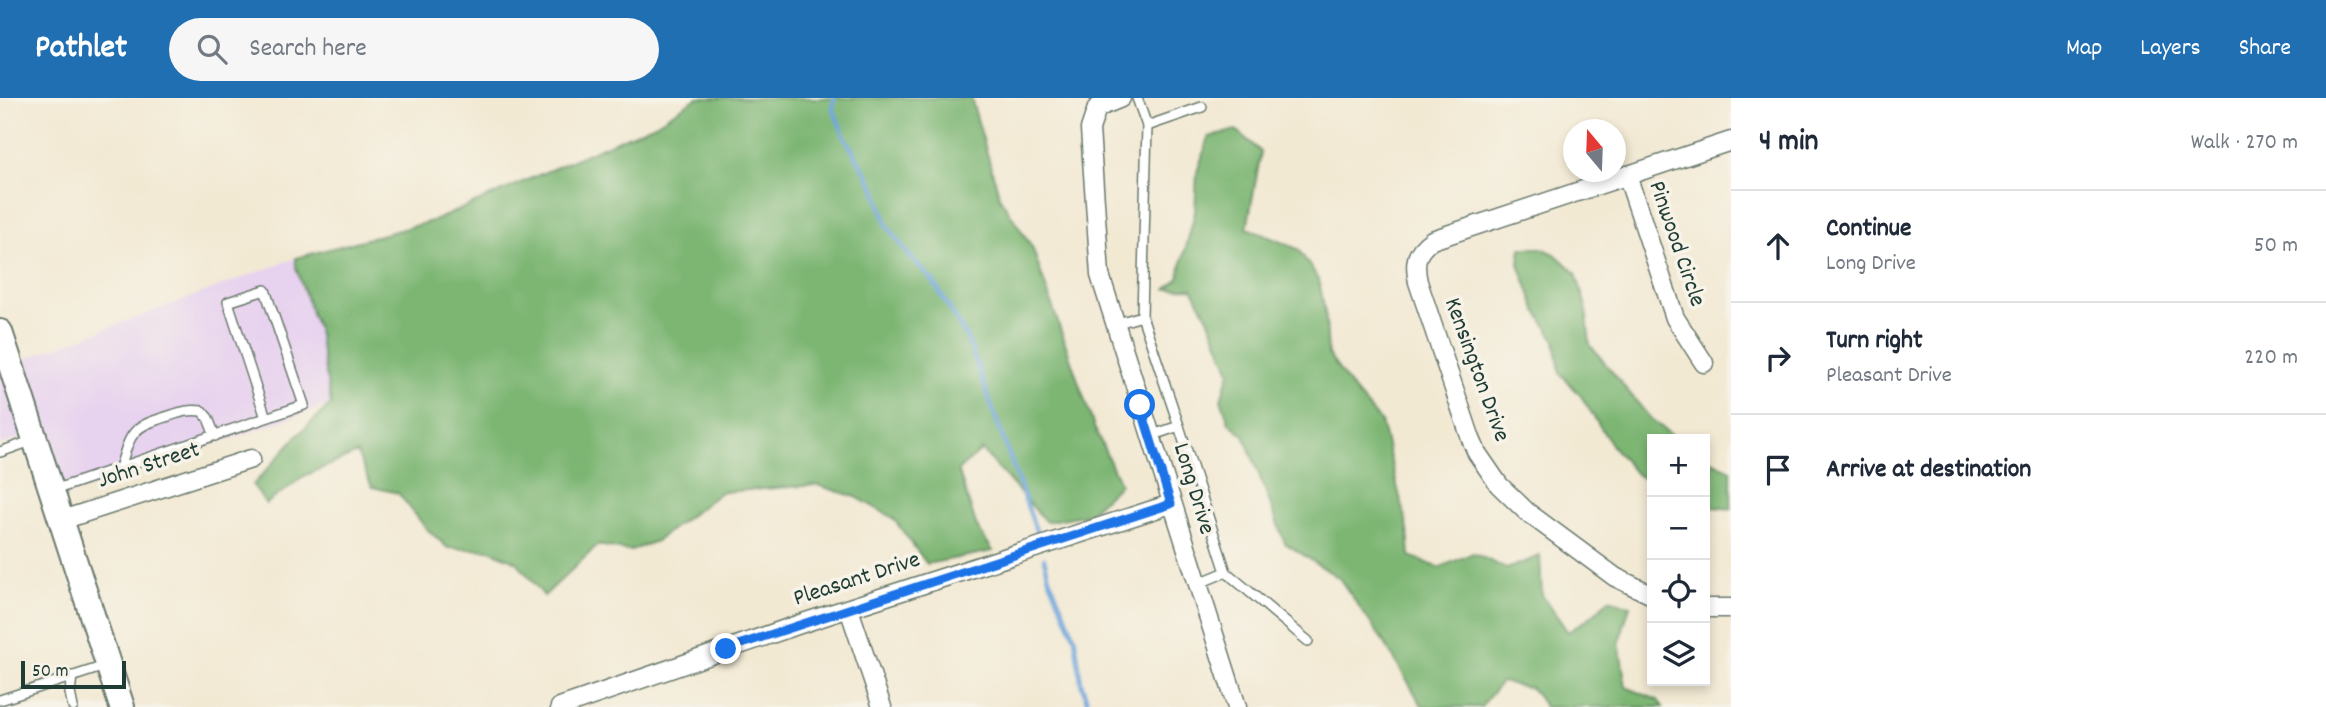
<!DOCTYPE html>
<html lang="en">
<head>
<meta charset="utf-8">
<style>
	body { margin:0; font-family:Dekko,sans-serif; background:#f6f6f7; color:#1f2937 }
	.controls { position:absolute; right:21px; bottom:21px; display:grid; overflow:hidden; border-radius:0px; box-shadow:0 4px 10px #0003 }
	.controls button { width:63px; height:63px; display:grid; place-items:center; padding:0; border:0; border-bottom:2px solid #e0e1e3; background:#fff; color:#1f2937; font:35px sans-serif }
	.compass { position:absolute; left:1563px; top:21px; width:63px; height:63px; border-radius:50%; background:#fff; box-shadow:0 4px 10px #0003; rotate:341deg }
	.scale { position:absolute; left:21px; bottom:18px; width:105px; box-sizing:border-box; padding-left:7px; border:4px solid #1f3d34; border-top:0; font-size:19px; line-height:24px; white-space:nowrap; color:#1f3d34; -webkit-text-stroke:5px #f7f3e8; paint-order:stroke }
	.stop { position:absolute; width:21px; height:21px; margin:-16px; border:5px solid #1a73e8; border-radius:50%; background:#fff }
	.stop.end { background:#1a73e8; border-color:#fff; box-shadow:0 2px 7px #0008 }
	.list { margin:0; padding:0; list-style:none }
	h2 { display:flex; justify-content:space-between; align-items:center; height:91px; margin:0; padding:0 28px; font-size:30px }
	h2 small { font-size:23px; font-weight:400; color:#747a83 }
	.list li { display:grid; grid-template-columns:46px 1fr auto; gap:21px; align-items:center; box-sizing:border-box; height:112px; padding:0 28px; border-top:2px solid #e0e1e3 }
	.list b { display:block; font-size:26px; white-space:nowrap }
	.list p { margin:0; font-size:23px; white-space:nowrap; color:#747a83 }
	.list em { font-size:23px; font-style:normal; color:#747a83 }
	.icon { flex:none; width:38px; height:38px; fill:none; stroke:currentColor; stroke-width:2; stroke-linecap:round; stroke-linejoin:round }
	.map { position:relative; flex:none; width:1731px; height:609px; overflow:hidden }
	header { display:flex; align-items:center; gap:42px; box-sizing:border-box; height:98px; padding:0 35px; background:#1f6fb2; color:#fff }
	header strong { font-size:33px }
	nav { display:flex; gap:38px; margin-inline-start:auto; font-size:24px }
	.search { width:490px; height:63px; background:#f6f6f7; display:flex; align-items:center; gap:18px; box-sizing:border-box; padding:0 24px; border-radius:38px; color:#747a83; font-size:26px }
	main { display:flex }
	aside { flex:1; background:#fff }
	.map>svg:first-child { display:block }
</style>
</head>
<body>
<header>
<strong>Pathlet</strong>
<div class="search"><svg class="icon" aria-label="search" viewBox="0 0 24 24"><circle cx="10" cy="10" r="6"/><path d="M15 15l6 6"/></svg>Search here</div>
<nav><a>Map</a><a>Layers</a><a>Share</a></nav>
</header>
<main>
<div class="map">
<svg width="1731" height="609" viewBox="0 0 1731 609">
	<rect width="100%" height="100%" fill="#f7f3e8"/>
	<filter id="ink" filterUnits="userSpaceOnUse"><feTurbulence type="fractalNoise" baseFrequency=".0143" numOctaves="2"/><feDisplacementMap in="SourceGraphic" scale="14" xChannelSelector="R" yChannelSelector="G"/><feConvolveMatrix kernelMatrix="1 2 1 2 8 2 1 2 1" color-interpolation-filters="sRGB"/></filter>
	<filter id="wash" filterUnits="userSpaceOnUse"><feTurbulence type="fractalNoise" baseFrequency=".00686" numOctaves="4" result="noise"/><feDisplacementMap in="SourceGraphic" scale="28" xChannelSelector="R" yChannelSelector="G"/><feGaussianBlur stdDeviation="1.57" result="paint"/><feColorMatrix in="noise" values="0 0 0 0 0 0 0 0 0 0 0 0 0 0 0 0 0 1.4 0 .05"/><feComposite in="paint" operator="in"/></filter>
	<g filter="url(#wash)">
		<rect width="100%" height="100%" fill="#f2e9d3"/>
		<g fill="#e7d2ef">
			<polygon points="296,160 296,170 318,233 331,306 62,399 19,263"/>
			<polygon points="0,258 26,338 0,347"/>
		</g>
		<g fill="#7db673" stroke="#4e7a54" stroke-width="2">
			<polygon points="697,0 971,0 1000,100 1032,149 1094,329 1120,386 1088,416 1046,424 982,352 958,372 977,429 993,453 927,466 893,420 856,399 817,387 721,394 656,443 630,453 598,447 544,498 517,464 490,452 448,450 426,430 398,395 372,389 357,355 304,378 266,406 253,387 297,338 331,306 318,233 296,170 296,160 436,122 655,26"/>
			<polygon points="1236,32 1261,54 1247,130 1298,151 1319,182 1326,220 1328,256 1351,289 1381,324 1408,431 1410,458 1439,470 1473,455 1507,471 1540,458 1542,497 1568,534 1593,517 1609,501 1630,508 1619,544 1626,589 1658,602 1663,609 1545,609 1531,590 1501,584 1481,609 1423,609 1386,547 1339,480 1285,445 1244,337 1229,325 1221,301 1230,274 1209,222 1192,190 1167,191 1178,181 1195,114 1197,74 1209,39"/>
			<polygon points="1521,150 1542,150 1555,156 1576,175 1586,209 1590,247 1650,320 1676,341 1652,341 1652,385 1636,376 1612,348 1581,298 1560,275 1555,242 1536,212 1519,166"/>
			<polygon points="1705,360 1731,372 1731,411 1705,408"/>
		</g>
		<g fill="none" stroke-linecap="round" stroke-linejoin="round">
			<g stroke="#6ba3da" stroke-width="4.5">
				<polyline points="834,0 833,10 844,38 874,88 887,127 907,155 933,183 968,242 1038,438"/>
				<polyline points="1044,460 1049,480 1075,540 1081,584 1089,609"/>
			</g>
		</g>
	</g>
	<g filter="url(#ink)">
		<g fill="none" stroke-linecap="round" stroke-linejoin="round">
			<defs>
				<g id="lane">
					<polyline points="1137,0 1147,28 1142,218"/>
					<polyline points="1147,28 1202,9"/>
					<polyline points="1115,226 1142,218 1179,328"/>
					<polyline points="1150,338 1179,328 1226,474 1197,486"/>
					<polyline points="0,354 34,342"/>
					<path d="M120,370C131,333 132,329 169,318C181,314 189,311 202,313L208,320L215,338"/>
					<polyline points="54,392 304,307 265,192 228,204 266,320"/>
					<polyline points="1226,474 1308,543"/>
					<polyline points="72,578 70,595 73,609"/>
					<polyline points="0,602 108,567"/>
				</g>
				<g id="street">
					<polyline points="1121,0 1097,10 1090,31 1100,177 1237,609"/>
					<polyline points="1627,77 1675,220 1704,265"/>
					<polyline points="62,422 251,361"/>
					<path d="M1652,497L1615,479L1527,414L1499,387L1477,355L1471,341L1418,184C1414,165 1415,154 1432,142L1731,43"/>
					<polyline points="1705,510 1731,510"/>
					<polyline points="849,511 882,609"/>
					<polyline points="560,609 803,525 1171,406"/>
				</g>
				<polyline id="secondary" points="0,234 122,609"/>
			</defs>
			<use href="#lane" stroke="#69796c" stroke-width="12"/>
			<use href="#street" stroke="#69796c" stroke-width="21"/>
			<use href="#secondary" stroke="#69796c" stroke-width="28"/>
			<use href="#lane" stroke="#fff" stroke-width="9"/>
			<use href="#street" stroke="#fff" stroke-width="18"/>
			<use href="#secondary" stroke="#fff" stroke-width="24"/>
		</g>
	</g>
	<g fill="none" stroke-linecap="round" stroke-linejoin="round" filter="url(#ink)">
		<polyline stroke="#1a73e8" stroke-width="9" points="726,551 1171,406 1140,307"/>
	</g>
	<g text-anchor="middle" dominant-baseline="central" stroke-width="7" stroke-linejoin="round" paint-order="stroke">
		<g font-size="24" fill="#1f3d34" stroke="#f7f3e8">
			<text transform="translate(1676 146) rotate(71)">Pinwood Circle</text>
			<text transform="translate(1476 272) rotate(70)">Kensington Drive</text>
			<text transform="translate(149 368) rotate(-18)">John Street</text>
			<text transform="translate(1193 391) rotate(73)">Long Drive</text>
			<text transform="translate(857 482) rotate(-18)">Pleasant Drive</text>
		</g>
	</g>
</svg>
<div class="controls">
<button>+</button>
<button>−</button>
<button><svg class="icon" aria-label="locate" viewBox="0 0 24 24"><circle cx="12" cy="12" r="6"/><path d="M12 2v4M12 18v4M2 12h4M18 12h4"/></svg></button>
<button><svg class="icon" aria-label="layers" viewBox="0 0 24 24"><path d="M12 4l9 5-9 5-9-5zM3 14l9 5 9-5"/></svg></button>
</div>
<svg class="compass" viewBox="-18 -18 36 36"><path d="M0-13l5 13h-10z" fill="#e53935"/><path d="M0 13l5-13h-10z" fill="#747a83"/></svg>
<div class="scale">50 m</div>
<div class="stop" style="left:1140px;top:307px"></div>
<div class="stop end" style="left:726px;top:551px"></div>
</div>
<aside>
<h2>4 min<small>Walk · 270 m</small></h2>
<ul class="list">
<li><svg class="icon" aria-label="ahead" viewBox="0 0 24 24"><path d="M12 20V5M6 11l6-6 6 6"/></svg><div><b>Continue</b><p>Long Drive</p></div><em>50 m</em></li>
<li><svg class="icon" aria-label="right" viewBox="0 0 24 24"><path d="M7 20v-9h11M14 6l5 5-5 5"/></svg><div><b>Turn right</b><p>Pleasant Drive</p></div><em>220 m</em></li>
<li><svg class="icon" aria-label="arrive" viewBox="0 0 24 24"><path d="M6 21V4h12l-3 4 3 4H6"/></svg><div><b>Arrive at destination</b></div></li>
</ul>
</aside>
</main>
</body>
</html>
